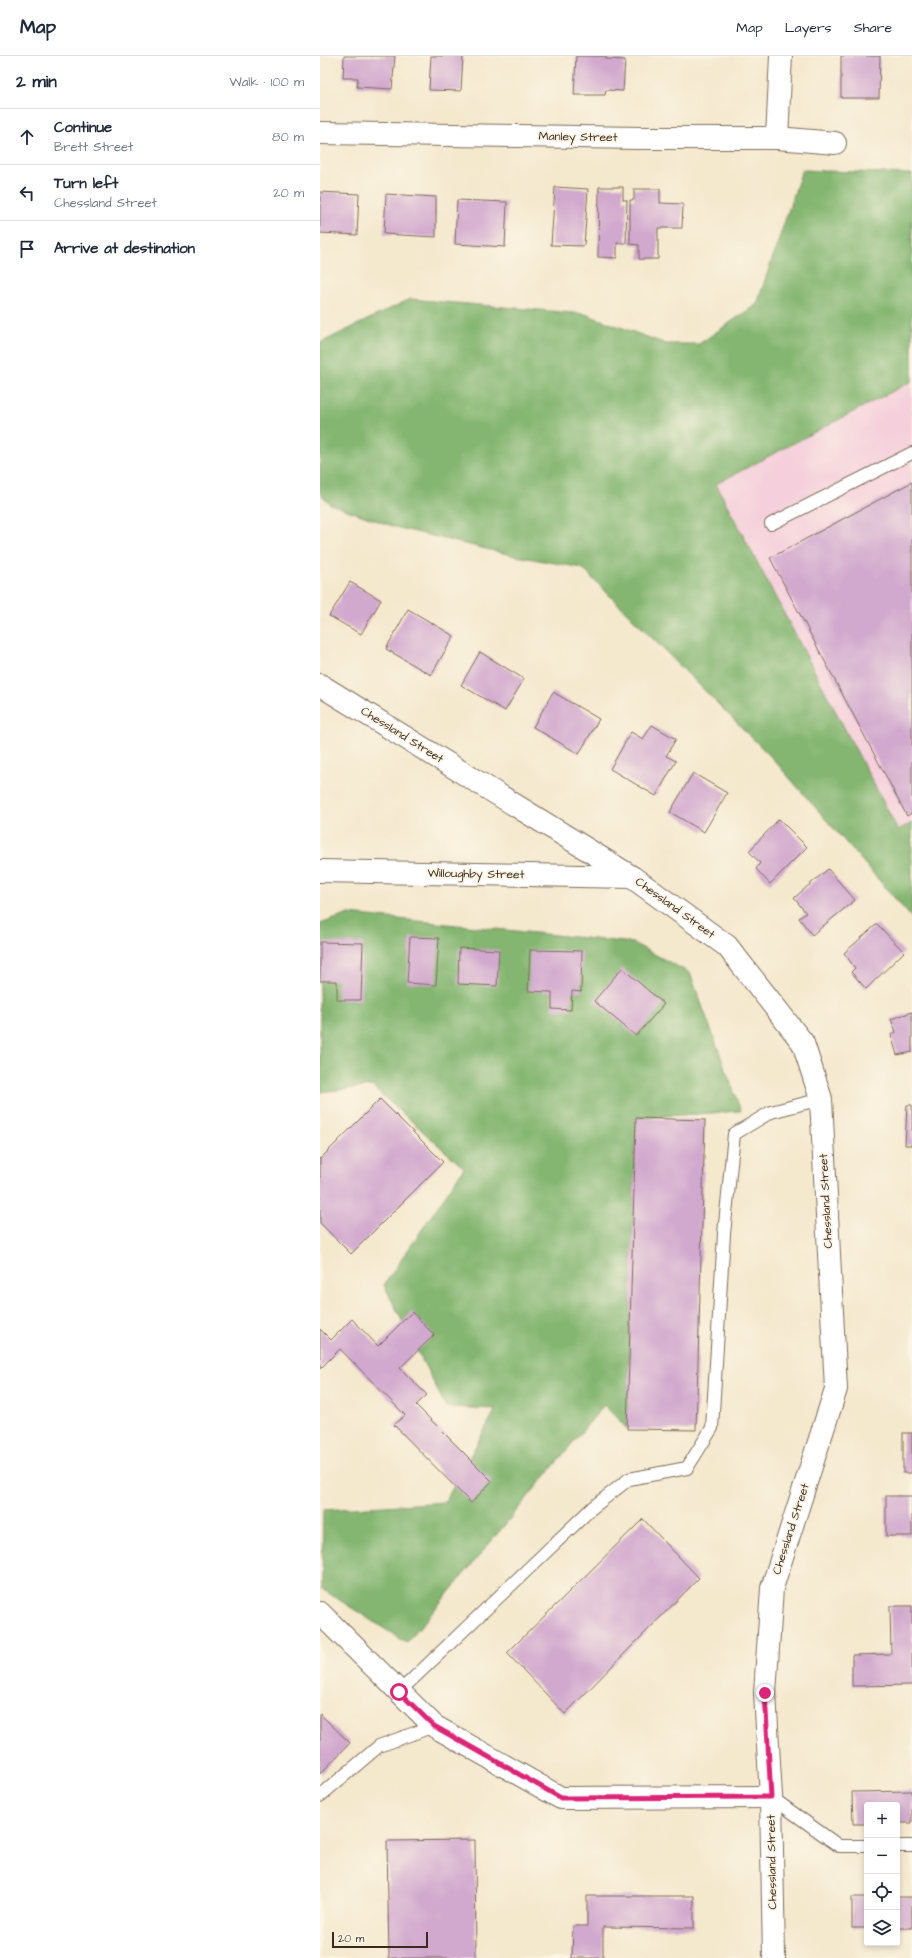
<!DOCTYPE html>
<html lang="en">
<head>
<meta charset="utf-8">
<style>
	body { margin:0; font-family:"Architects Daughter",sans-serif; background:#f2f2f3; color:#1f2937 }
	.controls { position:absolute; right:12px; bottom:12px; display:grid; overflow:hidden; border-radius:4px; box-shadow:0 2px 6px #0003 }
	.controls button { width:36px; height:36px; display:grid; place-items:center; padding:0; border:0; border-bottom:1px solid #e0e1e3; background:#fff; color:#1f2937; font:20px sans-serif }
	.scale { position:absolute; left:12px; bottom:10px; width:96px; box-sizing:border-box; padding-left:4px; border:2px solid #3b2a1e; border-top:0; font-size:11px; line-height:14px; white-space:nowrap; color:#3b2a1e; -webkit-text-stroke:3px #fcf5e5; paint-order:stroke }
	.stop { position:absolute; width:12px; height:12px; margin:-9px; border:3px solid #db2777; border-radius:50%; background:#fff }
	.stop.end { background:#db2777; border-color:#fff; box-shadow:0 1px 4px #0008 }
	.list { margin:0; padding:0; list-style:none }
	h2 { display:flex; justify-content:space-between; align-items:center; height:52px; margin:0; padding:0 16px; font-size:17px }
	h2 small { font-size:13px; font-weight:400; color:#747a83 }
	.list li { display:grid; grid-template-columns:26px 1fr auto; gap:12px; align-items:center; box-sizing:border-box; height:56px; padding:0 16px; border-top:1px solid #e0e1e3 }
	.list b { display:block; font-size:15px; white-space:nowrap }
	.list p { margin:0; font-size:13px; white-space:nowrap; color:#747a83 }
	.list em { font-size:13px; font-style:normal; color:#747a83 }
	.icon { flex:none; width:22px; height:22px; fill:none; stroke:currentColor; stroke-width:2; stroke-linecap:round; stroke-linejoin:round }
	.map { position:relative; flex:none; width:592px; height:1902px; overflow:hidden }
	header { display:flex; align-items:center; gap:24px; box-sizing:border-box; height:56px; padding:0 20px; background:#fff; border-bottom:1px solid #e0e1e3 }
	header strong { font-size:19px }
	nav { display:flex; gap:22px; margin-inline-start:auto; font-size:14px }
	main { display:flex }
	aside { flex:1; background:#fff }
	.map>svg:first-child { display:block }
</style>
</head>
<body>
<header>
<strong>Map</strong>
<nav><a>Map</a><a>Layers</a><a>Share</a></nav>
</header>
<main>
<aside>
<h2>2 min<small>Walk · 100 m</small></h2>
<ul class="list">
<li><svg class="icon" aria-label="ahead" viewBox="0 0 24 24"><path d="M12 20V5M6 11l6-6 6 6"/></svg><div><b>Continue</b><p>Brett Street</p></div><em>80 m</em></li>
<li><svg class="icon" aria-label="left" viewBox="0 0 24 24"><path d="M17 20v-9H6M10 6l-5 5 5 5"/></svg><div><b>Turn left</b><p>Chessland Street</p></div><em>20 m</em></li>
<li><svg class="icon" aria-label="arrive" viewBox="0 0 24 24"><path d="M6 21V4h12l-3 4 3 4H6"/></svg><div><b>Arrive at destination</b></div></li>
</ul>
</aside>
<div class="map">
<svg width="592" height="1902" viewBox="0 0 592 1902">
	<rect width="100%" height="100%" fill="#fcf5e5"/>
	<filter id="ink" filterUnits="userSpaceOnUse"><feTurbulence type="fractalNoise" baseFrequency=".025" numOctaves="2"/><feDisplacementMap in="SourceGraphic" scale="8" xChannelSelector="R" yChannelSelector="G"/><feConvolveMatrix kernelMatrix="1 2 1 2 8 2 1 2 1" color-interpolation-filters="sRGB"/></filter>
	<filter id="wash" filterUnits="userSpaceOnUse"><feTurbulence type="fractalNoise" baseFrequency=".012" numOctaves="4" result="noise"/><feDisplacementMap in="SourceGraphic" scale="16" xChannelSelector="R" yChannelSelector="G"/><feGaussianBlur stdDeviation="0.9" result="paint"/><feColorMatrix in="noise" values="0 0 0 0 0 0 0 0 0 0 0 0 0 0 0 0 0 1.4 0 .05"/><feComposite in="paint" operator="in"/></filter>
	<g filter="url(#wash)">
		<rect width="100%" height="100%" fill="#f4e8cd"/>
		<polygon fill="#f5cfdb" points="592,325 592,767 578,774 396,428"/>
		<g fill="#84b671" stroke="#607048">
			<polygon points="482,114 592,118 592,325 396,428 578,774 592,767 592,862 453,703 262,512 191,499 75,471 10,448 0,437 0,287 90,243 265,258 346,288 379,288 437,248"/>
			<polygon points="29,858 313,887 370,917 421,1055 316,1062 307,1373 284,1349 87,1587 2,1533 3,1454 125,1446 176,1353 126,1351 64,1229 144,1112 52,1030 0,1036 0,868"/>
		</g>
		<g id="blocks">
			<g fill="#d1a8ce">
				<polygon points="24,0 75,0 72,33 37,31 38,22 23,22"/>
				<polygon points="111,0 143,0 141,35 109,34"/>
				<polygon points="256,0 286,0 286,3 305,4 303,35 286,34 285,39 254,39"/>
				<polygon points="521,0 560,0 559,42 521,42"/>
				<polygon points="235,131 268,133 264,190 231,189"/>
				<polygon points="279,131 303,131 303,144 307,144 306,187 297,187 297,202 278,201"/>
				<polygon points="314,133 340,133 340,147 363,148 362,172 338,172 338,203 319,203 319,189 310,188 310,144 314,144"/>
				<polygon points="0,136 39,138 37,179 0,177"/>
				<polygon points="66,138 116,141 116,181 64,178"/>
				<polygon points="137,144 187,146 185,191 135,188"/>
				<polygon points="592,426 592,757 587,760 450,502"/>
				<polygon points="30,526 61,544 41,578 9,560"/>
				<polygon points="88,553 134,580 111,619 66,593"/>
				<polygon points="160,596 204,623 185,655 141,629"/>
				<polygon points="233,636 279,663 259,698 213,671"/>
				<polygon points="332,669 356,683 346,700 356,705 336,740 290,713 311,676 323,683"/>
				<polygon points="373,717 407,737 384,776 350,756"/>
				<polygon points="459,763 487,791 450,828 436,813 440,807 429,795"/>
				<polygon points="508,813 535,844 492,879 479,862 486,857 474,842"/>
				<polygon points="557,868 584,896 546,933 531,916 535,912 524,897"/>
				<polygon points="90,881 119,882 116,929 87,927"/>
				<polygon points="0,886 43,887 41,944 17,944 17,925 0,925"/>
				<polygon points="139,892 179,894 177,930 138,928"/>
				<polygon points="210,894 262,895 261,936 252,935 251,954 232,953 232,936 208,935"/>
				<polygon points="302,912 344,948 316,980 274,945"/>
				<polygon points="592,956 592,996 577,999 571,979 576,976 571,963"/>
				<polygon points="60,1043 123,1106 31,1198 0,1167 0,1103"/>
				<polygon points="587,1049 592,1049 592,1089 585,1089"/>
				<polygon points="316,1062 385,1064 376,1374 307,1373"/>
				<polygon points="92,1256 114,1279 80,1312 107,1339 96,1349 172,1425 151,1447 74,1369 85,1359 20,1293 0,1313 0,1273 11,1284 32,1263 58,1290"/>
				<rect x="583" y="1377" width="9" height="40"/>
				<rect x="566" y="1440" width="26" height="40"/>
				<polygon points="323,1463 379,1522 245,1658 187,1597"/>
				<polygon points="570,1550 592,1550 592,1629 532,1630 532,1599 571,1598"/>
				<polygon points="0,1658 30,1687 0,1718"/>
				<polygon points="592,1735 592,1767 577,1767 577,1749 547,1749 547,1768 533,1768 532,1736"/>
				<polygon points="155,1784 156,1902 69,1902 67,1785"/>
				<polygon points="267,1840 374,1840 374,1872 283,1871 283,1902 252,1902 253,1870 267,1870"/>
				<rect x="532" y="1841" width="15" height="31"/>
				<rect x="577" y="1841" width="15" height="31"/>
			</g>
		</g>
	</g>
	<g filter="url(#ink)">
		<use href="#blocks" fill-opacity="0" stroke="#7c6c5b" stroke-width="1"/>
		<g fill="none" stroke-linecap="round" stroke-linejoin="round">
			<defs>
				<g id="service">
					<polyline points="451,468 592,397"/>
					<polyline points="79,1636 272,1452 309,1423 367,1412 392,1372 404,1178 414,1078 451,1056 501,1043"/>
					<polyline points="0,1740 59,1690 114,1670"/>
					<polyline points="451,1741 519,1790 547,1790"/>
					<polyline points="577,1790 592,1790"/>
				</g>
				<g id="minor">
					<polyline points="0,77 319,82 457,82 515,87"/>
					<polyline points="457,82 461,0"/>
					<polyline points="0,629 312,821 407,890 483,987 501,1043 516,1333 452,1532 445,1637 451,1741 454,1902"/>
					<polyline points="0,815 311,821"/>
					<polyline points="0,1557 114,1670 241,1742 451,1741"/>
				</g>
			</defs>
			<use href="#service" stroke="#7c6c5b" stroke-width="14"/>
			<use href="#minor" stroke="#7c6c5b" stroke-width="24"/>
			<use href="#service" stroke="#fff" stroke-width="12"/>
			<use href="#minor" stroke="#fff" stroke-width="22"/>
		</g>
	</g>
	<g fill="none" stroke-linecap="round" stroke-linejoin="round" filter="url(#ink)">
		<polyline stroke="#db2777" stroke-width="5" points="79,1636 114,1670 241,1742 451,1741 445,1637"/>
	</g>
	<g text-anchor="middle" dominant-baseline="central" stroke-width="3.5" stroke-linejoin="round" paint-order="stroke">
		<g font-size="12" fill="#3b2a1e" stroke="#fcf5e5">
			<text transform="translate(258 81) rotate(1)">Manley Street</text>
			<text transform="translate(82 679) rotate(32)">Chessland Street</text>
			<text transform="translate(156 818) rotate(1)">Willoughby Street</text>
			<text transform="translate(355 852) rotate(36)">Chessland Street</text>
			<text transform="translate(506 1145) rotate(-93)">Chessland Street</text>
			<text transform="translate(471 1473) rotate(-72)">Chessland Street</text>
			<text transform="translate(452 1806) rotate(-91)">Chessland Street</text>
		</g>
	</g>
</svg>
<div class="controls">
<button>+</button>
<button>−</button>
<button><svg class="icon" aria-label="locate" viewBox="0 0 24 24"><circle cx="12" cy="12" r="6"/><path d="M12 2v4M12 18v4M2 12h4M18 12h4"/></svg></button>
<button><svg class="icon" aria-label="layers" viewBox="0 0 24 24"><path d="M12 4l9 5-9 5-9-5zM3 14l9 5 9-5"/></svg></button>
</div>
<div class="scale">20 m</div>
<div class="stop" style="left:79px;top:1636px"></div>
<div class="stop end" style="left:445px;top:1637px"></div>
</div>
</main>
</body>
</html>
